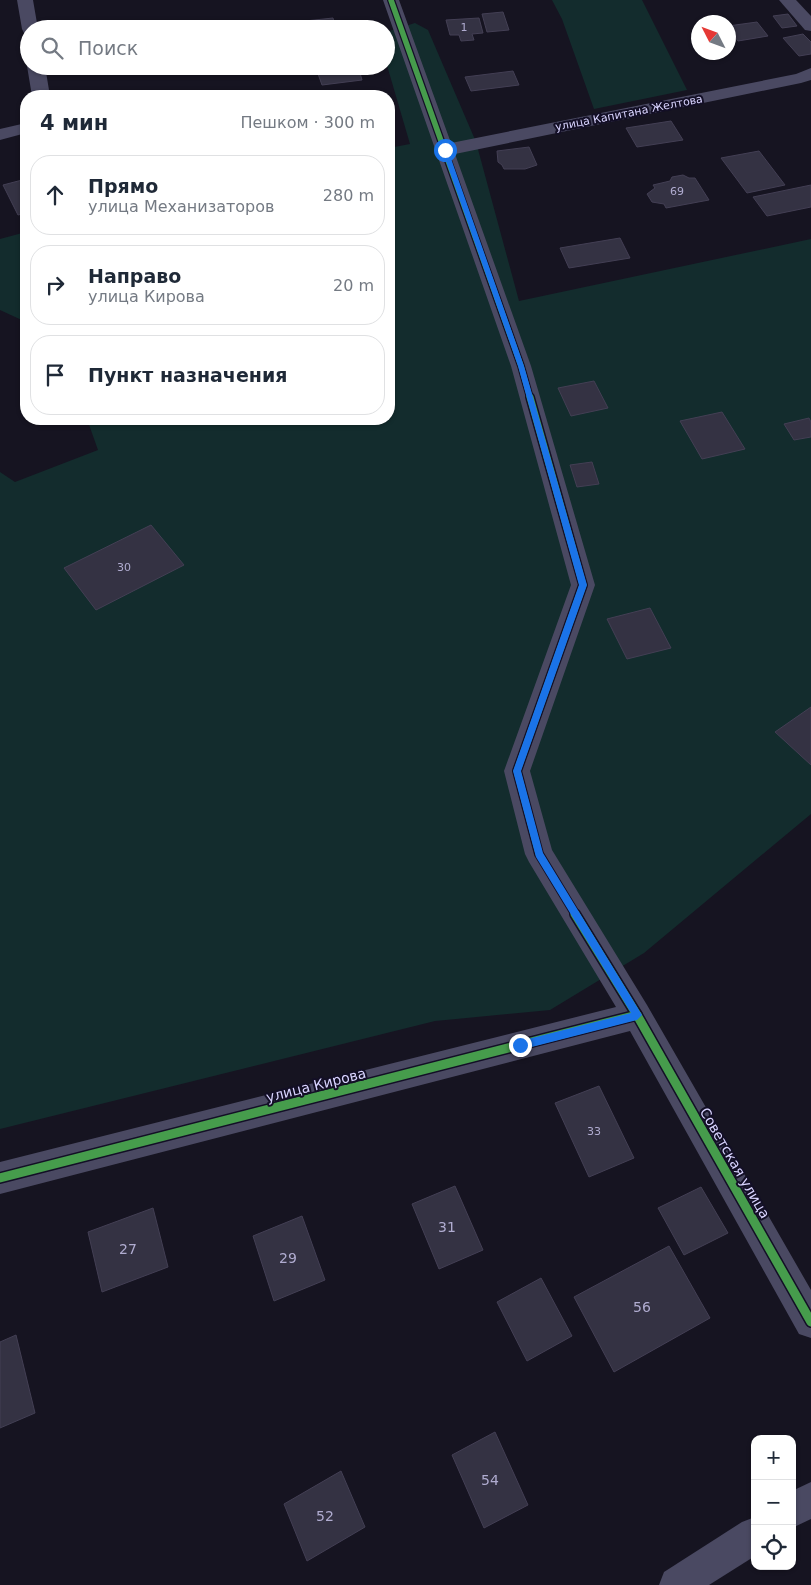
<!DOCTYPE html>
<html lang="ru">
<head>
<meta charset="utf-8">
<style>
	body { margin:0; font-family:"DejaVu Sans",sans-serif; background:#f2f2f3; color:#1f2937 }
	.controls { position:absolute; right:15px; bottom:15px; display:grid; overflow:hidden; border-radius:10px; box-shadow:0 1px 4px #0004 }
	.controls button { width:45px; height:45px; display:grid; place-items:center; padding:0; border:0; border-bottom:1px solid #e0e1e3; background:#fff; color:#1f2937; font:25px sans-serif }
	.compass { position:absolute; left:691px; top:15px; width:45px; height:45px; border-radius:50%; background:#fff; box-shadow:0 1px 4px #0004; rotate:312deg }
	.stop { position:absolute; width:15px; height:15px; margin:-11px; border:4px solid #1a73e8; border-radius:50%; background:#fff }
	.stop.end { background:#1a73e8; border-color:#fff; box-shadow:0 1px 5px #0008 }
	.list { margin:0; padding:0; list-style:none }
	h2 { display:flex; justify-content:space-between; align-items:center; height:65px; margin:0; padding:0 20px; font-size:21px }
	h2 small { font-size:16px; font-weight:400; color:#747a83 }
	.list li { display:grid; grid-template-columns:32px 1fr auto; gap:15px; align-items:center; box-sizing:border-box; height:80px; margin:0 10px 10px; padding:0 10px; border:1px solid #e0e1e3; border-radius:20px }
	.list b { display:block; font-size:19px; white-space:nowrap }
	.list p { margin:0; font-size:16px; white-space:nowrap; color:#747a83 }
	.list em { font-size:16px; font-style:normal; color:#747a83 }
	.icon { flex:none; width:28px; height:28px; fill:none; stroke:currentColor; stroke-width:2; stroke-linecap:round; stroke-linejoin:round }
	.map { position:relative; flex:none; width:811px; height:1585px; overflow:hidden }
	.search { position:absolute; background:#fff; box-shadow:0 1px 4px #0004; left:20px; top:20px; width:375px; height:55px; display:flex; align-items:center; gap:12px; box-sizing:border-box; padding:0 18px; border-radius:28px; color:#747a83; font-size:19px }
	.panel { position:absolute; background:#fff; box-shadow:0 1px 4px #0004; left:20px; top:90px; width:375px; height:335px; border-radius:20px }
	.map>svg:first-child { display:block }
</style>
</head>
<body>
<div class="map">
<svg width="811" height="1585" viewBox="0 0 811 1585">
	<rect width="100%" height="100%" fill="#161421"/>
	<g fill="#132c2d">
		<polygon points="552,0 642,0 687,90 594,109 562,19"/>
		<polygon points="415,23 428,30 476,142 519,301 811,239 811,814 644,953 550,1010 435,1021 0,1129 0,472 15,482 98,450 87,419 389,419 389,148 410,144 386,62 386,32"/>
		<polygon points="26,232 26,322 0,310 0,239"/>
	</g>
	<g fill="#343243" stroke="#433f54">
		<polygon points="503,12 509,30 487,32 482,14"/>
		<polygon points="788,14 797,26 782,28 773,16"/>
		<polygon points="333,18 336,29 298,29 296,22"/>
		<polygon points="479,18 483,33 472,34 474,40 461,41 459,35 450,35 446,20"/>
		<polygon points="757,22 768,36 738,41 728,28 728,26"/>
		<polygon points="803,34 811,42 811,54 799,56 783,38"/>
		<polygon points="358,66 362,80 322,85 317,71"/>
		<polygon points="513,71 519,85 471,91 465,77"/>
		<polygon points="671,121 683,140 637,147 626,128"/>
		<polygon points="529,147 537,165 525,169 504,169 502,165 498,162 497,151"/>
		<polygon points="759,151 785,185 747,193 721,158"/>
		<polygon points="683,175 689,178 695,178 709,200 666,208 664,204 652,202 647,194 655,188 653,185 670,181 672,177"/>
		<polygon points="26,179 26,213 18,215 3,185"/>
		<polygon points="811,185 811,207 767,216 753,197"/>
		<polygon points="620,238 630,258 569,268 560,248"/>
		<polygon points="594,381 608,408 571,416 558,388"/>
		<polygon points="722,412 745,449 702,459 680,421"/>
		<polygon points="809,418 811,422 811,437 794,440 784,424"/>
		<polygon points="592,462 599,484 577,487 570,465"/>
		<polygon points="151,525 184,565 96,610 64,568"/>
		<polygon points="650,608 671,648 627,659 607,619"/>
		<polygon points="811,707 811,765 775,732"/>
		<polygon points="599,1086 634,1158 589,1177 555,1103"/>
		<polygon points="455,1186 483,1250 439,1269 412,1204"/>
		<polygon points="701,1187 728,1233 684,1255 658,1208"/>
		<polygon points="153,1208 168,1267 102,1292 88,1232"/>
		<polygon points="302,1216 325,1280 274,1301 253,1236"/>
		<polygon points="669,1246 710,1318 614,1372 574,1297"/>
		<polygon points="541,1278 572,1336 527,1361 497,1302"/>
		<polygon points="16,1335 35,1413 0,1428 0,1342"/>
		<polygon points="495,1432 528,1505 484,1528 452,1455"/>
		<polygon points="341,1471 365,1527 307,1561 284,1504"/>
	</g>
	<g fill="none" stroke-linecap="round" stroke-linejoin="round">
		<g fill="#4a4962" fill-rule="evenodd">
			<polygon points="17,0 33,0 38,29 29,29 29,34 24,33 22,29"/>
			<polygon points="383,0 399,0 451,143 796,74 811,68 811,80 801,83 455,154 531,366 595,585 530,771 552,850 647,1005 811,1290 811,1338 799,1334 630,1031 0,1194 0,1162 616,1007 529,862 525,854 504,771 571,585 511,366"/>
			<polygon points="779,0 796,0 811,16 811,31 805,30"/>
			<polygon points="29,64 29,66 45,66 50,96 32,96 27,66"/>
			<polygon points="26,123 26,133 0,140 0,129"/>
			<polygon points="811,1482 811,1519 792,1528 792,1491"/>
			<polygon points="755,1517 755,1556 709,1585 659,1585 664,1572 742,1522"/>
		</g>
		<defs>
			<polyline id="cycleway-far2" points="391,0 521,366 530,398"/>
			<polyline id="cycleway-far1" points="530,397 583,585 517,771 539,854 576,915"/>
			<g id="cycleway">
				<polyline points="575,914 637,1015 811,1322"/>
				<polyline points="0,1178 637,1015"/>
			</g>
		</defs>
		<use href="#cycleway-far2" stroke="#130f26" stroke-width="8"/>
		<use href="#cycleway-far1" stroke="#130f26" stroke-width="10"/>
		<use href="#cycleway" stroke="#130f26" stroke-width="12"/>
		<use href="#cycleway-far2" stroke="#469c4c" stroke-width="5.5"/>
		<use href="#cycleway-far1" stroke="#469c4c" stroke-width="7"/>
		<use href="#cycleway" stroke="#469c4c" stroke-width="9"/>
	</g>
	<polygon fill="#1a73e8" points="445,148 448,150 524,366 587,585 521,771 543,853 642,1015 637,1020 520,1050 516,1045 520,1041 631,1013 536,857 513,771 579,585 518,366 442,150"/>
	<g text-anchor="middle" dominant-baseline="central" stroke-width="4" stroke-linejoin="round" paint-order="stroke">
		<g font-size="11" fill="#b0acd0">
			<text x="464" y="27">1</text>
			<text x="677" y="191">69</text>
			<text x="124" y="567">30</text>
			<text x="594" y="1131">33</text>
		</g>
		<g font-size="11" fill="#d9d4ff" stroke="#130f26">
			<text transform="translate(629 113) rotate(-11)">улица Капитана Желтова</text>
		</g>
		<g font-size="14" fill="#d9d4ff" stroke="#130f26">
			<text transform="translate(316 1085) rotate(-14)">улица Кирова</text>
			<text transform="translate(735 1163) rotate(60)">Советская улица</text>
		</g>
		<g font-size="14" fill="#b0acd0">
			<text x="447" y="1227">31</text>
			<text x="128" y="1249">27</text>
			<text x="288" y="1258">29</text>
			<text x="642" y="1307">56</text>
			<text x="490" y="1480">54</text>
			<text x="325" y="1516">52</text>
		</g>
	</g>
</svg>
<div class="controls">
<button>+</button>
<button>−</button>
<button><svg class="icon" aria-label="locate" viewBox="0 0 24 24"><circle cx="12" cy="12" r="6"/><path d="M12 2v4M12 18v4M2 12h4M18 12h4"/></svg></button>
</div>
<svg class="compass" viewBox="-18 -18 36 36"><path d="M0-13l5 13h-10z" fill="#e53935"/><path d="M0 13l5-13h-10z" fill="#747a83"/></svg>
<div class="stop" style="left:445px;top:150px"></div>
<div class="stop end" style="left:520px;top:1045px"></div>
<div class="search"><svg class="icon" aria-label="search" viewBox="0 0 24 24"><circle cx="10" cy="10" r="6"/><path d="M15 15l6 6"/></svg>Поиск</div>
<section class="panel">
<h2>4 мин<small>Пешком · 300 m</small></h2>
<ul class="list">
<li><svg class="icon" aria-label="ahead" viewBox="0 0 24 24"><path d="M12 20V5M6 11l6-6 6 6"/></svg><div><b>Прямо</b><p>улица Механизаторов</p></div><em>280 m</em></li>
<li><svg class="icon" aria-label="right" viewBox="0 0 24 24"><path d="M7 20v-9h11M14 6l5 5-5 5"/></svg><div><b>Направо</b><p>улица Кирова</p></div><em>20 m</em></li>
<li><svg class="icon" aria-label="arrive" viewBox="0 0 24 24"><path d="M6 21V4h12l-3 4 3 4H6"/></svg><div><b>Пункт назначения</b></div></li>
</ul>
</section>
</div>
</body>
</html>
